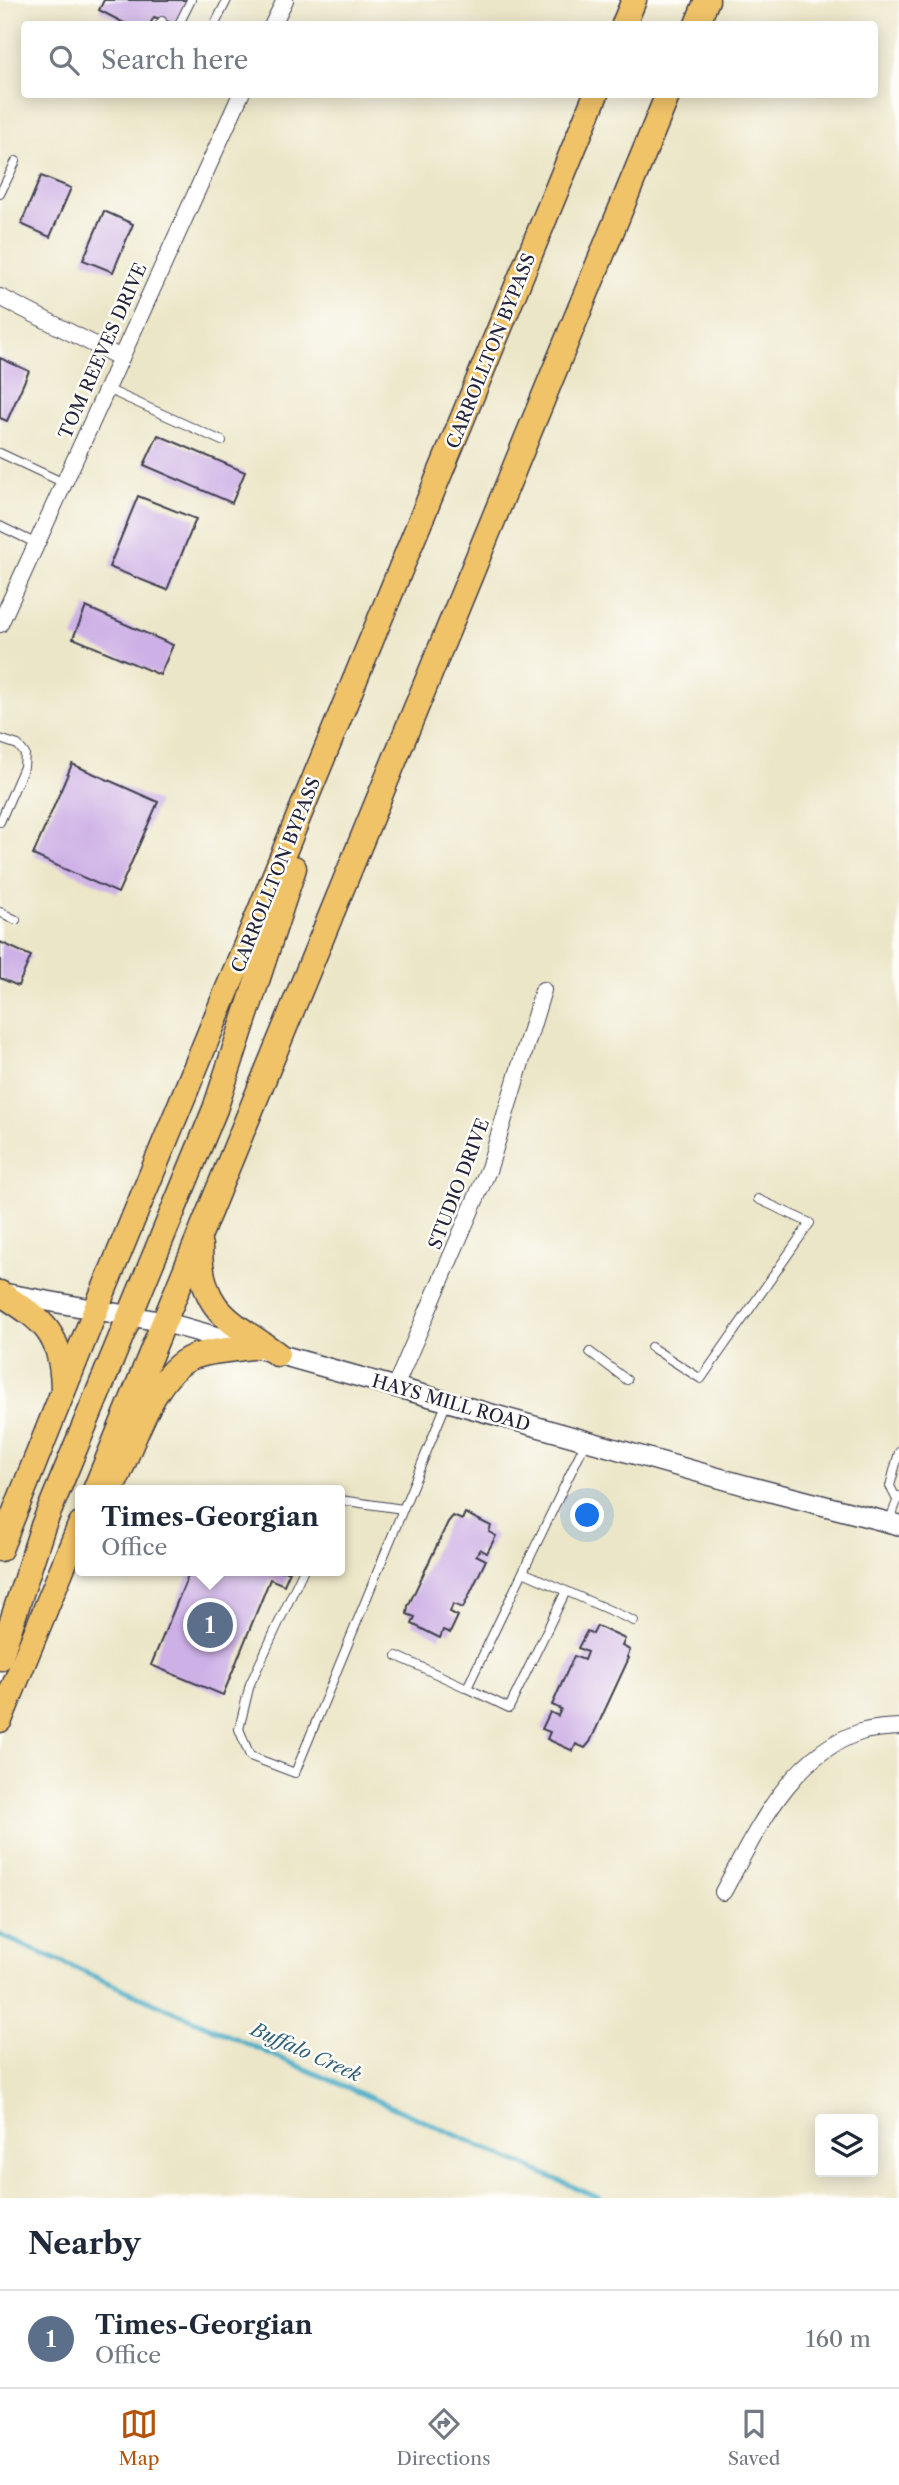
<!DOCTYPE html>
<html lang="en">
<head>
<meta charset="utf-8">
<style>
	body { margin:0; font-family:"Libre Caslon Text",serif; background:#f2f2f3; color:#1f2937 }
	.controls { position:absolute; right:21px; bottom:21px; display:grid; overflow:hidden; border-radius:7px; box-shadow:0 4px 18px #0003 }
	.controls button { width:63px; height:63px; display:grid; place-items:center; padding:0; border:0; border-bottom:2px solid #e0e1e3; background:#fff; color:#1f2937; font:35px sans-serif }
	.you { position:absolute; left:588px; top:1516px; width:24px; height:24px; margin:-18px; border:5px solid #fff; border-radius:50%; background:#1a73e8; box-shadow:0 0 0 10px #1a73e833 }
	.badge { display:grid; place-items:center; width:46px; height:46px; border-radius:50%; background:#b45309; color:#fff; font-size:23px; font-weight:700 }
	.pin { position:absolute; translate:-50% -50%; border:4px solid #fff; box-shadow:0 2px 7px #0006 }
	.popup { position:absolute; left:75px; top:1485px; width:270px; height:91px; box-sizing:border-box; display:grid; place-content:center; border-radius:7px; background:#fff; filter:drop-shadow(0 2px 5px #0005); font-size:23px; white-space:nowrap; color:#747a83 }
	.popup b { font-size:26px; color:#1f2937 }
	.popup::after { content:''; position:absolute; left:50%; top:100%; margin-left:-14px; border:14px solid transparent; border-top-color:#fff }
	.list { margin:0; padding:0; list-style:none }
	h2 { display:flex; justify-content:space-between; align-items:center; height:91px; margin:0; padding:0 28px; font-size:30px }
	h2 small { font-size:23px; font-weight:400; color:#747a83 }
	.list li { display:grid; grid-template-columns:46px 1fr auto; gap:21px; align-items:center; box-sizing:border-box; height:98px; padding:0 28px; border-top:2px solid #e0e1e3 }
	.list b { display:block; font-size:26px; white-space:nowrap }
	.list p { margin:0; font-size:23px; white-space:nowrap; color:#747a83 }
	.list em { font-size:23px; font-style:normal; color:#747a83 }
	.icon { flex:none; width:38px; height:38px; fill:none; stroke:currentColor; stroke-width:2; stroke-linecap:round; stroke-linejoin:round }
	.map { position:relative; flex:none; width:899px; height:2198px; overflow:hidden }
	.search { position:absolute; background:#fff; box-shadow:0 4px 18px #0003; left:21px; right:21px; top:21px; height:77px; display:flex; align-items:center; gap:18px; box-sizing:border-box; padding:0 24px; border-radius:7px; color:#747a83; font-size:26px }
	.sheet { height:189px; background:#fff }
	nav { display:flex; justify-content:space-around; align-items:center; box-sizing:border-box; height:98px; border-top:2px solid #e0e1e3; background:#fff; font-size:19px; color:#747a83 }
	nav a { display:grid; justify-items:center; gap:4px }
	nav .on { color:#b45309 }
	.map>svg:first-child { display:block }
</style>
</head>
<body>
<div class="map">
<svg width="899" height="2198" viewBox="0 0 899 2198">
	<rect width="100%" height="100%" fill="#fdfcf7"/>
	<filter id="ink" filterUnits="userSpaceOnUse"><feTurbulence type="fractalNoise" baseFrequency=".0143" numOctaves="2"/><feDisplacementMap in="SourceGraphic" scale="14" xChannelSelector="R" yChannelSelector="G"/><feConvolveMatrix kernelMatrix="1 2 1 2 8 2 1 2 1" color-interpolation-filters="sRGB"/></filter>
	<filter id="wash" filterUnits="userSpaceOnUse"><feTurbulence type="fractalNoise" baseFrequency=".00686" numOctaves="4" result="noise"/><feDisplacementMap in="SourceGraphic" scale="28" xChannelSelector="R" yChannelSelector="G"/><feGaussianBlur stdDeviation="1.57" result="paint"/><feColorMatrix in="noise" values="0 0 0 0 0 0 0 0 0 0 0 0 0 0 0 0 0 1.4 0 .05"/><feComposite in="paint" operator="in"/></filter>
	<g filter="url(#wash)">
		<rect width="100%" height="100%" fill="#ece6c8"/>
		<g fill="none" stroke-linecap="round" stroke-linejoin="round">
			<polyline stroke="#46abc5" stroke-width="5" points="0,1935 599,2198"/>
		</g>
		<g id="blocks">
			<g fill="#cdb0e6">
				<polygon points="104,0 187,0 175,24 154,17 150,24 126,24 99,10"/>
				<polygon points="41,176 71,188 50,237 21,224"/>
				<polygon points="104,211 133,224 113,272 83,260"/>
				<polygon points="0,358 29,371 7,421 0,418"/>
				<polygon points="158,435 245,472 232,503 144,465"/>
				<polygon points="138,496 196,519 167,590 109,567"/>
				<polygon points="86,607 173,645 160,675 73,638"/>
				<polygon points="72,764 158,802 118,893 33,855"/>
				<polygon points="0,942 31,956 18,986 0,978"/>
				<polygon points="465,1513 491,1526 489,1532 496,1536 487,1553 480,1549 476,1555 486,1560 463,1608 453,1604 450,1612 458,1616 450,1633 443,1630 440,1638 412,1624 415,1617 407,1614 408,1606 448,1522 453,1516 462,1520"/>
				<polygon points="190,1571 290,1571 284,1585 270,1579 223,1695 151,1665"/>
				<polygon points="597,1626 625,1639 622,1646 630,1650 627,1657 629,1658 590,1742 585,1748 576,1744 573,1751 547,1739 550,1732 542,1729 550,1712 558,1716 561,1709 552,1705 574,1656 584,1660 587,1652 578,1648 587,1631 593,1634"/>
			</g>
		</g>
	</g>
	<g filter="url(#ink)">
		<use href="#blocks" fill-opacity="0" stroke="#403f50" stroke-width="2"/>
		<g fill="none" stroke-linecap="round" stroke-linejoin="round">
			<defs>
				<g id="service">
					<polyline points="160,24 162,21"/>
					<polyline points="179,24 191,0"/>
					<polyline points="215,24 227,0"/>
					<polyline points="0,194 16,161"/>
					<polyline points="107,389 222,441"/>
					<polyline points="0,453 64,483"/>
					<polyline points="0,526 37,544"/>
					<polyline points="0,739 18,745 25,754 24,767 0,822"/>
					<polyline points="0,912 16,920"/>
					<polyline points="651,1347 701,1379 810,1223 758,1199"/>
					<polyline points="590,1352 627,1380"/>
					<polyline points="896,1498 890,1486 899,1452"/>
					<polyline points="340,1500 403,1509"/>
					<polyline points="889,1522 899,1496"/>
					<polyline points="303,1571 250,1684 239,1729 250,1756 295,1773 447,1402"/>
					<polyline points="523,1572 566,1591"/>
					<polyline points="397,1656 467,1688 586,1441"/>
					<polyline points="467,1688 509,1708 566,1591 634,1621"/>
				</g>
				<g id="minor">
					<polyline points="273,24 285,0"/>
					<polyline points="0,297 121,358"/>
					<polyline points="0,624 241,94"/>
					<polyline points="395,1387 489,1168 543,990"/>
					<path d="M723,1892C756,1833 790,1754 861,1732C873,1728 887,1728 899,1727"/>
				</g>
				<polyline id="tertiary" points="3,1293 164,1322 744,1485 899,1525"/>
				<g id="primary">
					<polyline points="624,24 634,0"/>
					<polyline points="697,24 707,0"/>
					<path d="M200,1246C200,1311 229,1320 277,1354"/>
					<path d="M0,1293C44,1321 61,1332 63,1388"/>
					<path d="M116,1480C133,1444 154,1372 193,1357C211,1350 233,1350 252,1347"/>
					<polyline points="95,1490 668,94"/>
					<polyline points="0,1549 96,1309 596,94"/>
					<polyline points="0,1658 43,1526 215,1109 294,868"/>
					<polyline points="0,1720 80,1525"/>
				</g>
			</defs>
			<use href="#service" stroke="#403f50" stroke-width="10"/>
			<use href="#minor" stroke="#403f50" stroke-width="18"/>
			<use href="#tertiary" stroke="#403f50" stroke-width="22"/>
			<use href="#primary" stroke="#403f50" stroke-width="27"/>
			<use href="#service" stroke="#fff" stroke-width="8"/>
			<use href="#minor" stroke="#fff" stroke-width="16"/>
			<use href="#tertiary" stroke="#fff" stroke-width="19"/>
			<use href="#primary" stroke="#f1c369" stroke-width="24"/>
		</g>
	</g>
	<g text-anchor="middle" dominant-baseline="central" stroke-width="5" stroke-linejoin="round" paint-order="stroke">
		<g font-size="18" fill="#22223b" stroke="#fdfcf7">
			<text transform="translate(103 351) rotate(-66)">TOM REEVES DRIVE</text>
			<text transform="translate(491 351) rotate(-68)">CARROLLTON BYPASS</text>
			<text transform="translate(276 875) rotate(-68)">CARROLLTON BYPASS</text>
			<text transform="translate(459 1184) rotate(-69)">STUDIO DRIVE</text>
			<text transform="translate(451 1403) rotate(16)">HAYS MILL ROAD</text>
		</g>
		<g font-size="19" font-style="italic" fill="#326079" stroke="#fdfcf7">
			<text transform="translate(306 2052) rotate(24)">Buffalo Creek</text>
		</g>
	</g>
</svg>
<div class="controls">
<button><svg class="icon" aria-label="layers" viewBox="0 0 24 24"><path d="M12 4l9 5-9 5-9-5zM3 14l9 5 9-5"/></svg></button>
</div>
<div class="you"></div>
<div class="pin badge" style="left:210px;top:1625px;background:#5c6f8a">1</div>
<div class="popup"><b>Times-Georgian</b>Office</div>
<div class="search"><svg class="icon" aria-label="search" viewBox="0 0 24 24"><circle cx="10" cy="10" r="6"/><path d="M15 15l6 6"/></svg>Search here</div>
</div>
<section class="sheet">
<h2>Nearby<small></small></h2>
<ul class="list">
<li><span class="badge" style="background:#5c6f8a">1</span><div><b>Times-Georgian</b><p>Office</p></div><em>160 m</em></li>
</ul>
</section>
<nav>
<a class="on"><svg class="icon" aria-label="map" viewBox="0 0 24 24"><path d="M3 6l6-2 6 2 6-2v14l-6 2-6-2-6 2zM9 4v14M15 6v14"/></svg>Map</a>
<a><svg class="icon" aria-label="directions" viewBox="0 0 24 24"><path d="M12 3l9 9-9 9-9-9zM9 14v-3h6M13 9l2 2-2 2"/></svg>Directions</a>
<a><svg class="icon" aria-label="saved" viewBox="0 0 24 24"><path d="M7 4h10v16l-5-4-5 4z"/></svg>Saved</a>
</nav>
</body>
</html>
